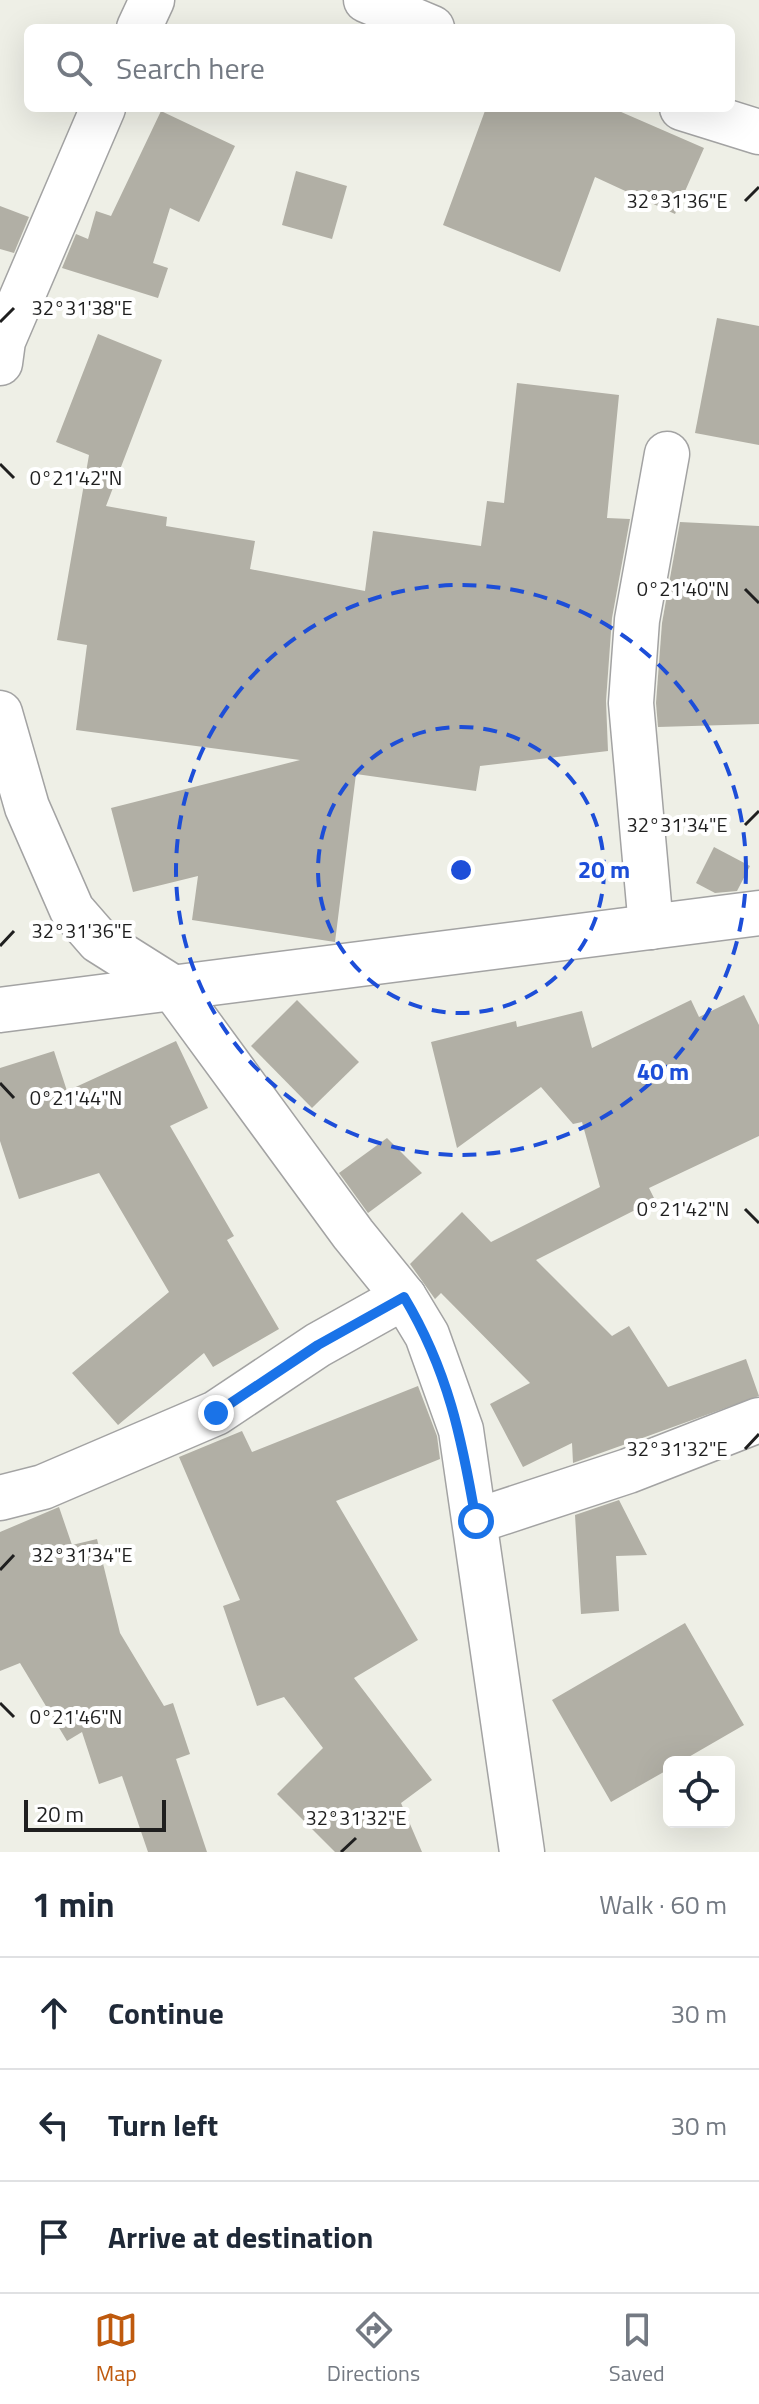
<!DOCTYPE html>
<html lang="en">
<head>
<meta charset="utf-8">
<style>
	body { margin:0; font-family:"Titillium Web",sans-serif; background:#f2f2f3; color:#1f2937 }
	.controls { position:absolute; right:24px; bottom:24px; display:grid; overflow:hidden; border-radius:12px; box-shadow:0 8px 32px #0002 }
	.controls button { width:72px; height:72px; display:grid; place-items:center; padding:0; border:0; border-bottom:2px solid #e0e1e3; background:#fff; color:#1f2937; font:40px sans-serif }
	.scale { position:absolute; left:24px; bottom:20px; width:142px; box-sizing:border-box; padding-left:8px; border:4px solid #1f1f1f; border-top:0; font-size:22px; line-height:28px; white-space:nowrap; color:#1f1f1f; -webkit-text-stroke:6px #fff; paint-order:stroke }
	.stop { position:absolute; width:24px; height:24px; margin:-18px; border:6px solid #1a73e8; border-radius:50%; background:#fff }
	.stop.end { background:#1a73e8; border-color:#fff; box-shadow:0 2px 8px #0008 }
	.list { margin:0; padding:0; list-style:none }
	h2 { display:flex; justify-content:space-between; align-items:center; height:104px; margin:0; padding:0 32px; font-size:34px }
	h2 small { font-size:26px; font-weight:400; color:#747a83 }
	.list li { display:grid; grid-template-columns:52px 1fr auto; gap:24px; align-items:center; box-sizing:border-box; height:112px; padding:0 32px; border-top:2px solid #e0e1e3 }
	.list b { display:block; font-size:30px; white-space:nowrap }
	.list em { font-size:26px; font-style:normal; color:#747a83 }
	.icon { flex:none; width:44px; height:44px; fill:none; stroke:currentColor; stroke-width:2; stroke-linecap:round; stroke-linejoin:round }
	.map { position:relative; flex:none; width:759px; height:1852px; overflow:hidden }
	.search { position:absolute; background:#fff; box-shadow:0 8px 32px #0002; left:24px; right:24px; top:24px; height:88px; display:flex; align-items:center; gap:20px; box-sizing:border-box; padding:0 28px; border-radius:12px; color:#747a83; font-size:30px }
	.sheet { height:440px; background:#fff }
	nav { display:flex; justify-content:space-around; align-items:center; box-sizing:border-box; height:112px; border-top:2px solid #e0e1e3; background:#fff; font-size:22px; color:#747a83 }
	nav a { display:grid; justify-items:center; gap:4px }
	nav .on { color:#bf5a0e }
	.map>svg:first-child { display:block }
</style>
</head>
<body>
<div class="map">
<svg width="759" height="1852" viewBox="0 0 759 1852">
	<rect width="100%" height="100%" fill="#eeefe6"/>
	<g fill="#b1afa5">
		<polygon points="486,108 612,108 704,148 675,214 595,177 560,272 443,225"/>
		<polygon points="161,111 235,146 199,222 170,208 153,263 168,268 158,298 62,268 76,234 88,239 96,211 111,216"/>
		<polygon points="296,171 347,186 332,239 282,225"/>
		<polygon points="0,206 29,217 14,253 0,249"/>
		<polygon points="717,318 759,326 759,445 695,433"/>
		<polygon points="98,334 162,360 106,506 167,517 166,526 255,541 250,569 365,591 373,531 481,546 487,501 504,503 517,383 619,395 607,518 630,519 612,618 606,701 608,751 480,766 476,791 356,774 335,942 192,920 198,876 133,892 111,808 300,760 76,730 87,645 57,640 89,455 56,442"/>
		<polygon points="680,522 759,526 759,724 658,727 656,703 662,623"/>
		<polygon points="714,847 750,866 737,891 715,893 696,883"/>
		<polygon points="744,995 759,1025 759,1136 649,1188 655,1200 536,1260 612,1336 629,1326 668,1387 746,1359 759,1396 573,1463 572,1443 523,1467 490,1404 530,1383 441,1293 435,1299 410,1264 462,1212 491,1242 600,1187 582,1122 573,1124 541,1087 457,1148 431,1042 516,1021 517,1027 582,1011 592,1048 691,1000 699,1017"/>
		<polygon points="297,1000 359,1062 312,1108 251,1046"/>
		<polygon points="176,1041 208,1108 170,1126 234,1236 227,1240 279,1329 213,1367 204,1353 118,1425 72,1373 169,1292 99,1173 19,1199 0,1141 0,1068 54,1051 67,1091"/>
		<polygon points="387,1138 422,1173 368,1213 339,1173"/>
		<polygon points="418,1386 437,1436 440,1459 336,1501 418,1640 354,1678 432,1780 401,1803 422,1852 335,1852 277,1794 323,1748 284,1697 257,1706 223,1606 240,1600 179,1457 242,1431 252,1452"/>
		<polygon points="619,1500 647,1555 616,1556 619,1611 581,1614 575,1515"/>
		<polygon points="59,1507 72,1545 97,1539 120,1633 164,1706 173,1703 190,1754 176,1759 207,1852 148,1852 122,1776 99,1784 82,1732 67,1741 20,1663 0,1671 0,1532"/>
		<polygon points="685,1623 744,1725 680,1762 669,1762 669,1769 611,1802 552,1700"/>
	</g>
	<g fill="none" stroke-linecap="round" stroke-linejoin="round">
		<defs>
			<g id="minor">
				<polyline points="366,0 432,28"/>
				<polyline points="682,108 759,132"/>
				<polyline points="651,927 631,703 637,620 667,454"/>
				<polyline points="0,1010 759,913"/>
				<polyline points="0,1498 43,1487 216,1413 318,1345 404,1297"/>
				<polyline points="476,1521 628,1471 759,1420"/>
			</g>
			<g id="tertiary">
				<polyline points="139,28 152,0"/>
				<polyline points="0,363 3,341 103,108"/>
				<polyline points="0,713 27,807 72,910 99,941 172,987 353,1234 404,1297 427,1335 461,1430 522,1852"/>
			</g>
		</defs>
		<use href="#minor" stroke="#a3a3a3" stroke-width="47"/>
		<use href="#tertiary" stroke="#a3a3a3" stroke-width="47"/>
		<use href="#minor" stroke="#fff" stroke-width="44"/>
		<use href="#tertiary" stroke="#fff" stroke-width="44"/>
	</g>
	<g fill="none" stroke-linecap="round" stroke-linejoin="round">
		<path stroke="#1a73e8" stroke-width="10" d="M216,1413L318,1345L404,1297C448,1370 462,1439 476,1521"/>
	</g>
	<path fill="none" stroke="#1f1f1f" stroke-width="3" d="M745,201L759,187M0,322L14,308M0,464L14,478M745,589L759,603M745,825L759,811M0,946L14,931M0,1083L14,1098M745,1209L759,1223M745,1449L759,1434M0,1570L14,1555M0,1703L14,1717M341,1852L356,1838"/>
	<g fill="none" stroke="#1d4ed8" stroke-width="4" stroke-dasharray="14 10">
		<circle cx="461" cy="870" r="143"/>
		<circle cx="461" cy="870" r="285"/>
	</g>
	<g font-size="20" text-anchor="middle" fill="#1f1f1f" stroke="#fff" stroke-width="8" stroke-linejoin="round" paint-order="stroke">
		<text x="677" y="208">32°31'36"E</text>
		<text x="82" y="315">32°31'38"E</text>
		<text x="76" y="485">0°21'42"N</text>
		<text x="683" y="596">0°21'40"N</text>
		<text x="677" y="832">32°31'34"E</text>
		<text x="82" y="938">32°31'36"E</text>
		<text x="76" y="1105">0°21'44"N</text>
		<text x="683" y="1216">0°21'42"N</text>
		<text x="677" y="1456">32°31'32"E</text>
		<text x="82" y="1562">32°31'34"E</text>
		<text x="76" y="1724">0°21'46"N</text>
		<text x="356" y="1825">32°31'32"E</text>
	</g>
	<circle cx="461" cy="870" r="12" fill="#1d4ed8" stroke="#fff" stroke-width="4"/>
	<g font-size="24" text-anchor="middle" font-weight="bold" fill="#1d4ed8" stroke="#fff" stroke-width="8" stroke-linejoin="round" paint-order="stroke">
		<text x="604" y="878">20 m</text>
		<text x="663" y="1080">40 m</text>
	</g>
</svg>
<div class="controls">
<button><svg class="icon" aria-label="locate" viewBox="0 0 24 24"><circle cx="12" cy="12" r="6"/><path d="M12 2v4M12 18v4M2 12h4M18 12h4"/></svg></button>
</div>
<div class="scale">20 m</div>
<div class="stop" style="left:476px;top:1521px"></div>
<div class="stop end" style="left:216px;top:1413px"></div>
<div class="search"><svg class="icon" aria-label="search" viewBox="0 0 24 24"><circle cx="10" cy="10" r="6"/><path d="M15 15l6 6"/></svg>Search here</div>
</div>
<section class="sheet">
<h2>1 min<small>Walk · 60 m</small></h2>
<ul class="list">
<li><svg class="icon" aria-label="ahead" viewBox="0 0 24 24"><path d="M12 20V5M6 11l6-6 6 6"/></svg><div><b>Continue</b></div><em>30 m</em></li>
<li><svg class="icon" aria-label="left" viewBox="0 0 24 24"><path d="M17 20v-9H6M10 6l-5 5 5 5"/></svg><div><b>Turn left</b></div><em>30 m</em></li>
<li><svg class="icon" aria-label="arrive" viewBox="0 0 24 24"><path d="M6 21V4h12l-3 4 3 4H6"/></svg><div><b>Arrive at destination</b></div></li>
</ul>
</section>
<nav>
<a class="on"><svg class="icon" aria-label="map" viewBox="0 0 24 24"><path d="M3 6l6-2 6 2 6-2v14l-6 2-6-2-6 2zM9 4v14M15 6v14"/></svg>Map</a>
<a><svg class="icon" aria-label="directions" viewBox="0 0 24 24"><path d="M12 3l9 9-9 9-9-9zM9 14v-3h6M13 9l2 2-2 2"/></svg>Directions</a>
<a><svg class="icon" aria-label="saved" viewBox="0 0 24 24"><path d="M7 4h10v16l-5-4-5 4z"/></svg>Saved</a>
</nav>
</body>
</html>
